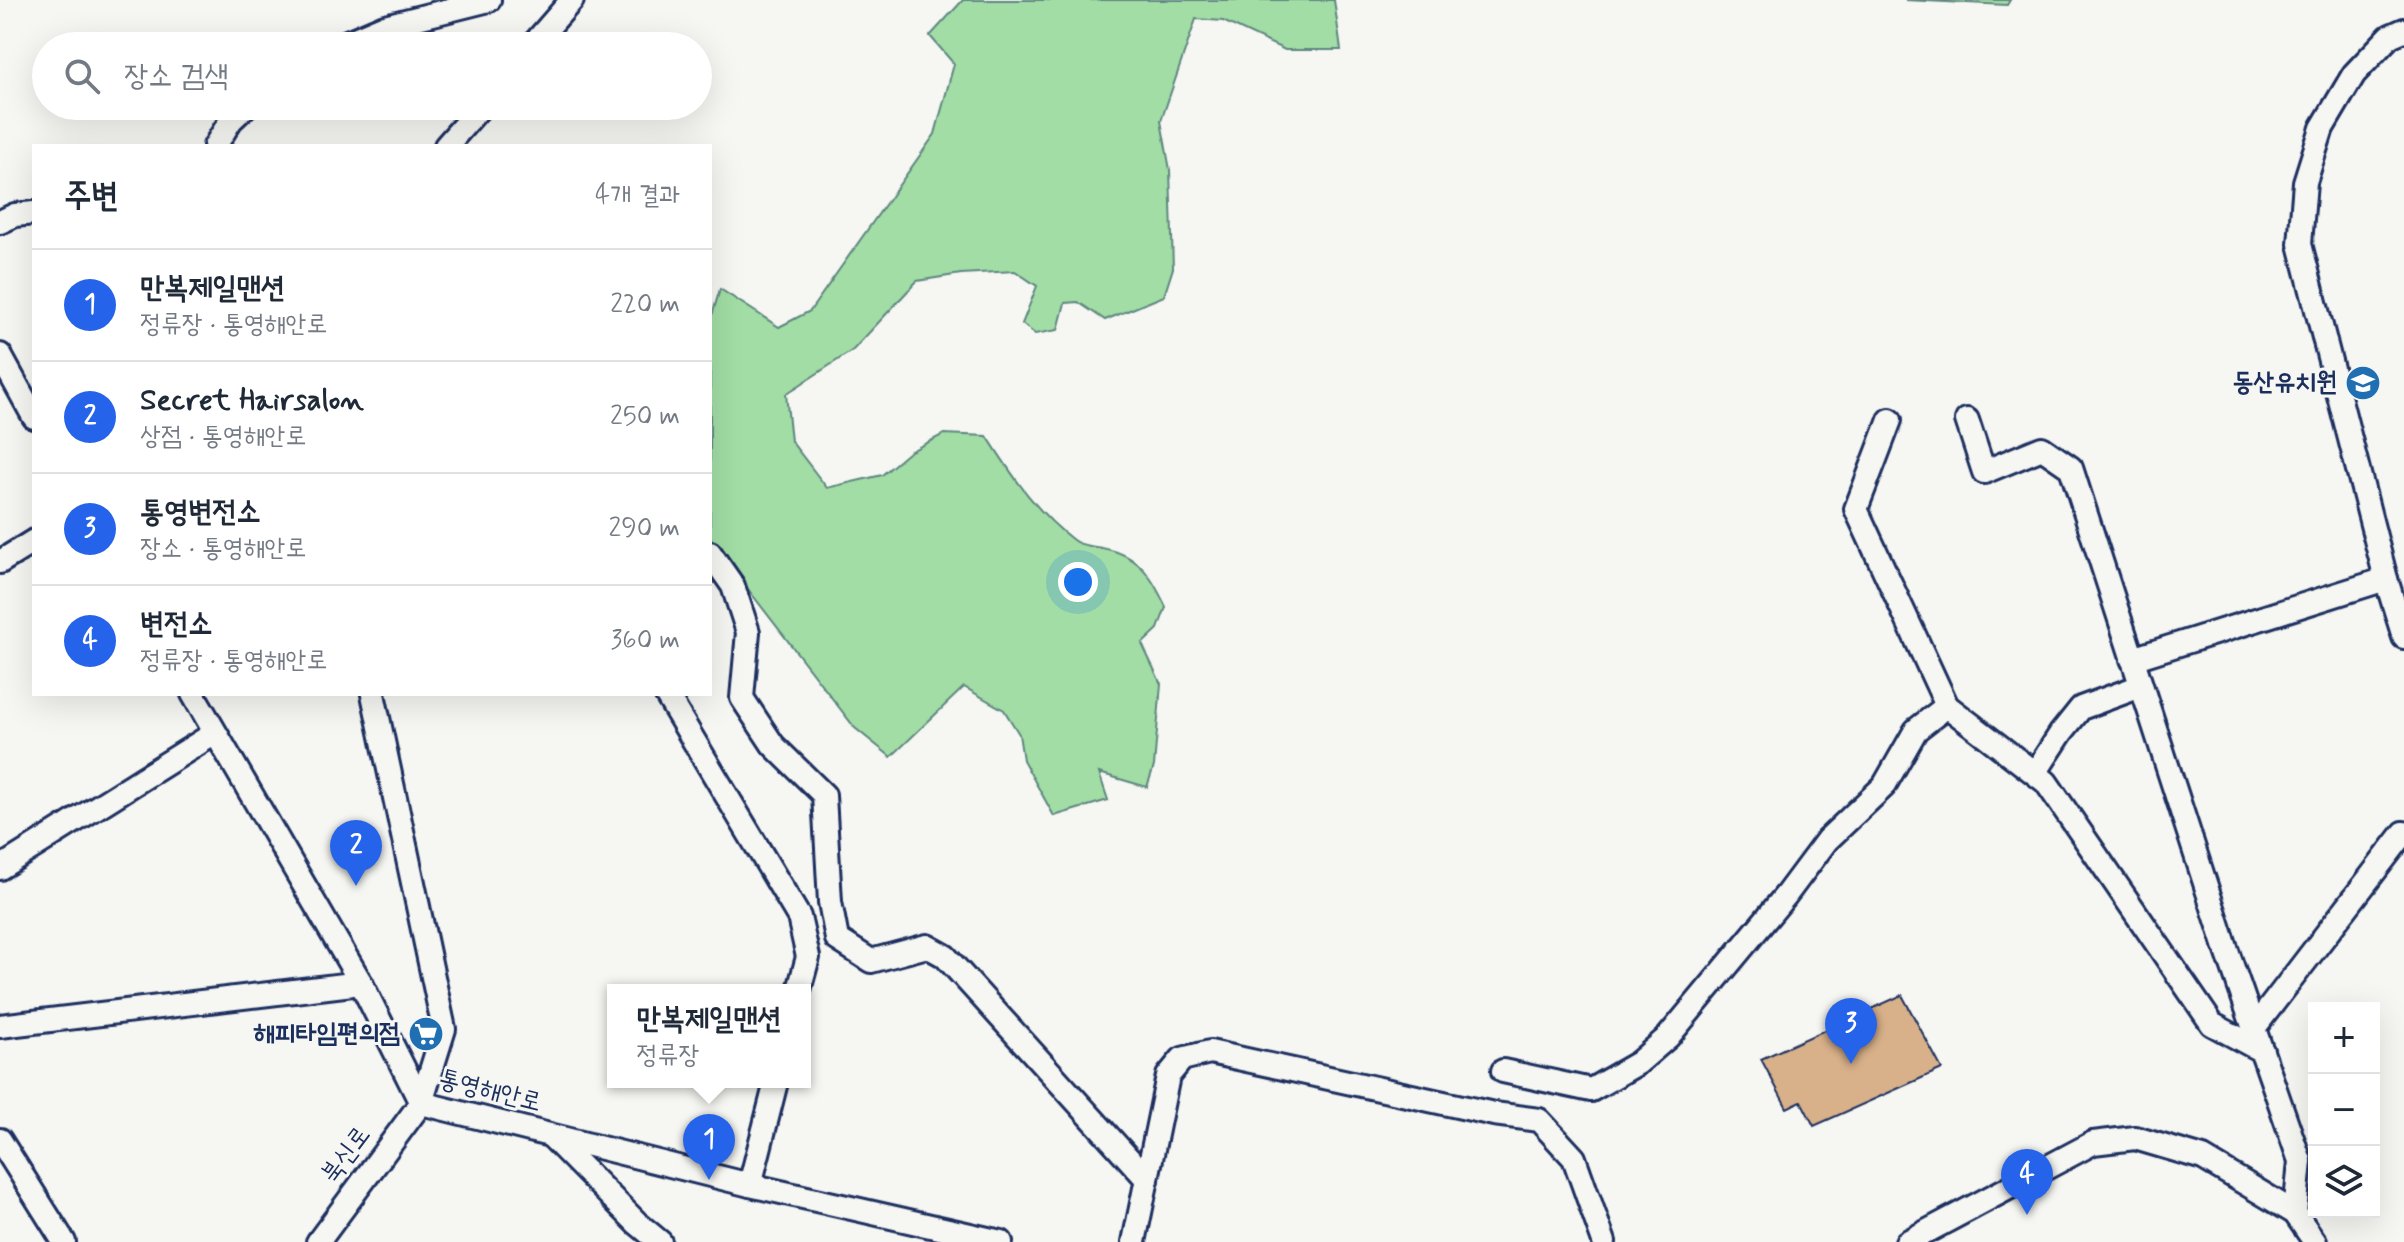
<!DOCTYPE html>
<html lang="ko">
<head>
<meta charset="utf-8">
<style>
	body { margin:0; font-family:Mynerve,"Poor Story",sans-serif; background:#f2f2f3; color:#1f2937 }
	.controls { position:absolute; right:24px; bottom:24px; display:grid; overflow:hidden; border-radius:0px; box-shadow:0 8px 32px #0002 }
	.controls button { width:72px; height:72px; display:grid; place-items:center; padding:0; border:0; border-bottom:2px solid #e0e1e3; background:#fff; color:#1f2937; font:40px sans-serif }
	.you { position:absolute; left:1078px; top:582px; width:28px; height:28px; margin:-20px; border:6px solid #fff; border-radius:50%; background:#1a73e8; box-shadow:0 0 0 12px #1a73e833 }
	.badge { display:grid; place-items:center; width:52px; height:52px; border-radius:50%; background:#2563eb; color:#fff; font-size:26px; font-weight:700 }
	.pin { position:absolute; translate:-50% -66px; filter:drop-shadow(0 2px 4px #0008) }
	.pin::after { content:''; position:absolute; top:42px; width:28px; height:24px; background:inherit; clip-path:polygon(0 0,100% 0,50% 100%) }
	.popup { position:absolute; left:607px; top:984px; width:204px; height:104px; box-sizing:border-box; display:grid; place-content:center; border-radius:0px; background:#fff; filter:drop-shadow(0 2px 6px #0005); font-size:26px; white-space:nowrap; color:#747a83 }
	.popup b { font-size:30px; color:#1f2937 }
	.popup::after { content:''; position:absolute; left:50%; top:100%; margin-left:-16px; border:16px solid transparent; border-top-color:#fff }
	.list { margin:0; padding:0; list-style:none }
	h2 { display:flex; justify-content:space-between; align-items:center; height:104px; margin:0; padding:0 32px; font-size:34px }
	h2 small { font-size:26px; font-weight:400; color:#747a83 }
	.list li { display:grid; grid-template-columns:52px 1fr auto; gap:24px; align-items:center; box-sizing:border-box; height:112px; padding:0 32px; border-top:2px solid #e0e1e3 }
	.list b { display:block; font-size:30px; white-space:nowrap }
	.list p { margin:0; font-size:26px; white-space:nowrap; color:#747a83 }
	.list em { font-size:26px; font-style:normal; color:#747a83 }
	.icon { flex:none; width:44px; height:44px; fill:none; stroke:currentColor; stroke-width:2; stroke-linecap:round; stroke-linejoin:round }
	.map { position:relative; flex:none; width:2404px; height:1242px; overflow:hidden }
	.search { position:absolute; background:#fff; box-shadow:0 8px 32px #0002; left:32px; top:32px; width:680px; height:88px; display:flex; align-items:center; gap:20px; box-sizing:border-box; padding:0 28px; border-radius:44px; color:#747a83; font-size:30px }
	.panel { position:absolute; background:#fff; box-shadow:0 8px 32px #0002; left:32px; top:144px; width:680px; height:552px; border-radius:0px }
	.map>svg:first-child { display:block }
</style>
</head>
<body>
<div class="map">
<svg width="2404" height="1242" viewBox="0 0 2404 1242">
	<rect width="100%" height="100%" fill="#f6f6f2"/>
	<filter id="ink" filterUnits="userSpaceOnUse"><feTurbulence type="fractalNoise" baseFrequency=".0125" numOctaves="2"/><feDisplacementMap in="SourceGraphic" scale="16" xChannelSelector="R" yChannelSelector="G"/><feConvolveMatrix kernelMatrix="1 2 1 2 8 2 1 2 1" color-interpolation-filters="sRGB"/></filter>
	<g filter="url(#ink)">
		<g fill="#a1dda4" stroke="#5e8681" stroke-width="2">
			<path d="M963,0H1334L1341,50H1285L1223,21L1196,19L1161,121L1170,170L1173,268L1164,296L1105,320L1078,302L1065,303L1058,330L1035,334L1022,324L1037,286L1015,271L961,274L917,281L853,350L786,394L791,441L827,488L882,475L909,452L944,434L987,436C1013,476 1034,510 1073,540C1080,546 1093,546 1102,548C1139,555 1151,575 1166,607L1158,629L1142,644L1161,684L1154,766L1147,787L1099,773L1108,800L1054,816L1023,760L1019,734L1004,710L964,687L891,757L855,728L721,554L710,537V322L720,289L779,327L810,311L935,134L954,64L930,36Z"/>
			<polygon points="1905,0 2010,0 2007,5"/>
		</g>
		<polygon fill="#d8b089" stroke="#1b2f5e" stroke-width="2" points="1902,995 1942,1069 1814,1126 1801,1101 1787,1108 1761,1059"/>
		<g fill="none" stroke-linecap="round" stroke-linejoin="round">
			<defs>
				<g id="minor">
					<polyline points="2404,30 2390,36 2354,74 2322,128 2305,182 2300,244 2386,579 2404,637"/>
					<polyline points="338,46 385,26 489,0"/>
					<polyline points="532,46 572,0"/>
					<polyline points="215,146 231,120 246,106"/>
					<polyline points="446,146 481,106"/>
					<polyline points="0,222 15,215 34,213"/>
					<polyline points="0,355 34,417"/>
					<polyline points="1890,420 1856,509 1947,706 2046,782 2212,1024 2262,1051"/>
					<polyline points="1967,420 1984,472 2042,448 2071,468 2227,951 2300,1161 2295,1213"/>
					<polyline points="710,553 733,586 748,632 742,698 773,745 824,795 830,902 837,939 871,961 927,946 945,956 1147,1179"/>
					<polyline points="0,562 34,541"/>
					<polyline points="2132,659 2386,579"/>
					<polyline points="193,694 361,983 421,1103 750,1185 1001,1242"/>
					<polyline points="666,694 799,917 808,957 799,990"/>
					<polyline points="2035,773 2061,733 2081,708 2141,686"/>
					<polyline points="0,868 215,733"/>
					<polyline points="0,1026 361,983"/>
					<polyline points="2254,1028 2404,833"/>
					<polyline points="1503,1071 1591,1090 1638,1063 1668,1037 1786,895 1827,840 1884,786 1916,730 1947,706"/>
					<polyline points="552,1137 637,1223 660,1242"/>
					<polyline points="0,1140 64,1242"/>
					<polyline points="750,1185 776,1082"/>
					<polyline points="318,1242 421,1103 444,1029 373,694"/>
					<polyline points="1134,1242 1168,1076 1182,1059 1210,1052 1494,1114 1539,1120 1574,1158 1604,1242"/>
					<polyline points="1907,1242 2093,1143 2135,1138 2203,1158 2295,1213 2315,1242"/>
				</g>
			</defs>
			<use href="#minor" stroke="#1b2f5e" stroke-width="28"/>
			<use href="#minor" stroke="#f6f6f2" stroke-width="22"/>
		</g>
	</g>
	<defs>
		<symbol id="school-disc" viewBox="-11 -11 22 22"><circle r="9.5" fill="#1f6fb2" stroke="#f6f6f2"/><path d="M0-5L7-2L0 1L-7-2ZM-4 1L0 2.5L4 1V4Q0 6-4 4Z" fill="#fff"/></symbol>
		<symbol id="supermarket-disc" viewBox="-11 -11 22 22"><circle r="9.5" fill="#1f6fb2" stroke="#f6f6f2"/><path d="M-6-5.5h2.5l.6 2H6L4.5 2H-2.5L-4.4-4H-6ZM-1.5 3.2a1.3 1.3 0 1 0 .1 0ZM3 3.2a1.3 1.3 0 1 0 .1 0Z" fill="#fff"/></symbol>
	</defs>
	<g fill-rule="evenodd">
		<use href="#school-disc" x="2343" y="363" width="40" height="40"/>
		<use href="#supermarket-disc" x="406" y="1014" width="40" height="40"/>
	</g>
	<g text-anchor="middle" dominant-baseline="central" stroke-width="6" stroke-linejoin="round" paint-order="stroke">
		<g font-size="26" font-weight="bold" fill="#1b2f5e" stroke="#f6f6f2" text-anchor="end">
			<text x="2337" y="383">동산유치원</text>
			<text x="400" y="1034">해피타임편의점</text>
		</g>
		<g font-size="26" fill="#1b2f5e" stroke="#f6f6f2">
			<text transform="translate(490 1091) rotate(14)">통영해안로</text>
			<text transform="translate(346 1155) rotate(-53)">북신로</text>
		</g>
	</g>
</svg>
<div class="controls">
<button>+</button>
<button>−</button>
<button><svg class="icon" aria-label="layers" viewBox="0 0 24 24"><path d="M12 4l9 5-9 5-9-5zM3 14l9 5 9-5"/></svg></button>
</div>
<div class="you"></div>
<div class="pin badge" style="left:709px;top:1180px">1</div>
<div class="popup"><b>만복제일맨션</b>정류장</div>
<div class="pin badge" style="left:356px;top:886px">2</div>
<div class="pin badge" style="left:1851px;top:1064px">3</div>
<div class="pin badge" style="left:2027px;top:1215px">4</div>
<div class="search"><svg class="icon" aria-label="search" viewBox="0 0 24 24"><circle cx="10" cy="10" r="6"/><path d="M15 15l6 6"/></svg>장소 검색</div>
<section class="panel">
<h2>주변<small>4개 결과</small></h2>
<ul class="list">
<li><span class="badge">1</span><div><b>만복제일맨션</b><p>정류장 · 통영해안로</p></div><em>220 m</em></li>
<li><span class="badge">2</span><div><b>Secret Hairsalon</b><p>상점 · 통영해안로</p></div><em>250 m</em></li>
<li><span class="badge">3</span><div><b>통영변전소</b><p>장소 · 통영해안로</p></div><em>290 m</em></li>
<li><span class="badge">4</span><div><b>변전소</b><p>정류장 · 통영해안로</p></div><em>360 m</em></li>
</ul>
</section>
</div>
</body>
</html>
